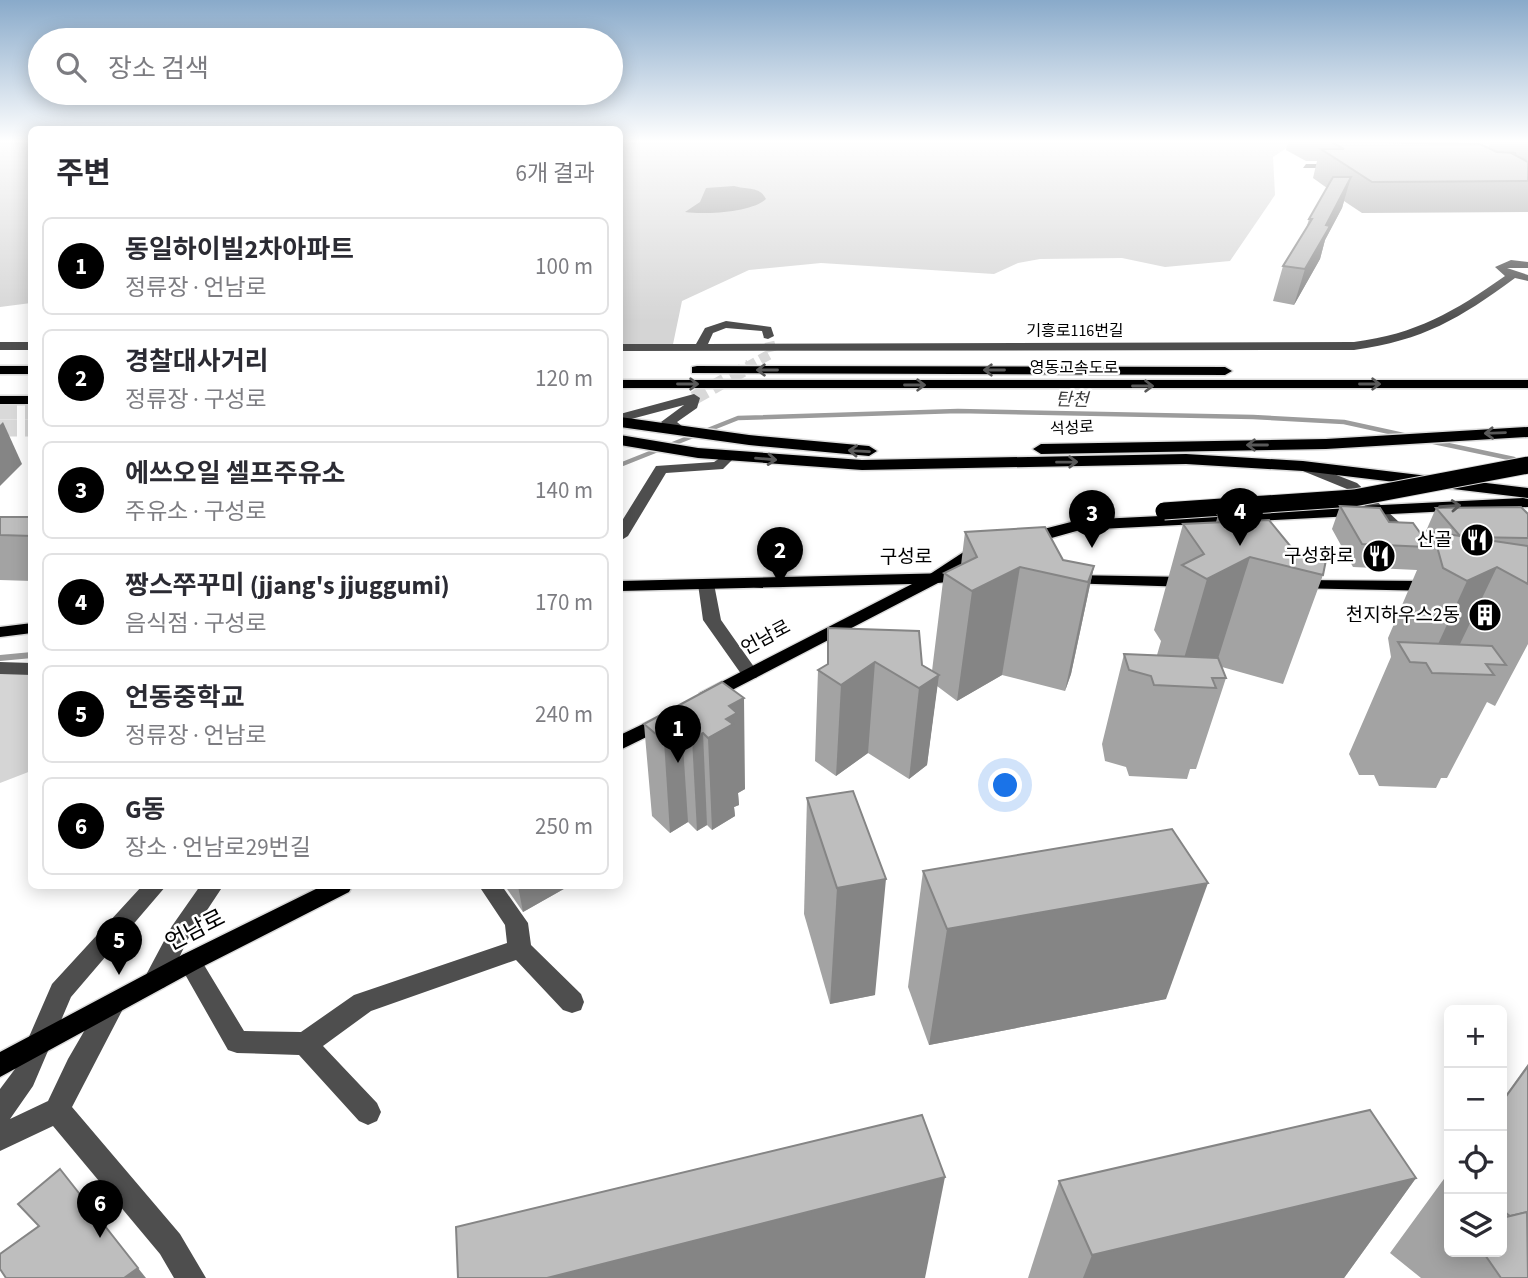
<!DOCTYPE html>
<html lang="ko">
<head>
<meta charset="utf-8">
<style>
	body { margin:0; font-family:"Source Sans 3","Noto Sans KR",sans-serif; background:#f7f7f7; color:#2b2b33 }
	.controls { position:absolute; right:21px; bottom:21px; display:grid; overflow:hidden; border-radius:10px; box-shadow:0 4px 18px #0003 }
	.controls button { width:63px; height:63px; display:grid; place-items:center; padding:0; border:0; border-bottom:2px solid #e1e1e2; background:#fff; color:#2b2b33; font:35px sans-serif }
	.you { position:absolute; left:1006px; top:786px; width:24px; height:24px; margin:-18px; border:5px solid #fff; border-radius:50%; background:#1a73e8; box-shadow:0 0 0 10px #1a73e833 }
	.badge { display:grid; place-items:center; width:46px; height:46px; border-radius:50%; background:#000; color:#fff; font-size:23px; font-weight:700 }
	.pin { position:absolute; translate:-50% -58px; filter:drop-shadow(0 2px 4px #0008) }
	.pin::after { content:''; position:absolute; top:37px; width:24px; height:21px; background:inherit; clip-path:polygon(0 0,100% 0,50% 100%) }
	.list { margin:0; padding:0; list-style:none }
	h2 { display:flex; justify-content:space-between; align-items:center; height:91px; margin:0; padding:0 28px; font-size:30px }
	h2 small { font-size:23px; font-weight:400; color:#7c7c81 }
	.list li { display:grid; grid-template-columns:46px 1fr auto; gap:21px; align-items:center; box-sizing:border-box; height:98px; margin:0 14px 14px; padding:0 14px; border:2px solid #e1e1e2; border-radius:10px }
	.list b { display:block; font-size:26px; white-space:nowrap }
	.list p { margin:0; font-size:23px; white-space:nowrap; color:#7c7c81 }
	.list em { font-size:23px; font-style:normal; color:#7c7c81 }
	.icon { flex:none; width:38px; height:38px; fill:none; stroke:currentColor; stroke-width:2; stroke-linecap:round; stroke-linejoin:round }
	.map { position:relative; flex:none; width:1528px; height:1278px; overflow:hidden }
	.search { position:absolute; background:#fff; box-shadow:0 4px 18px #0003; left:28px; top:28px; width:595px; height:77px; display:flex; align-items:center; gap:18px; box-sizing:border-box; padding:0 24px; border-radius:38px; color:#7c7c81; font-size:26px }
	.panel { position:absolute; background:#fff; box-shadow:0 4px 18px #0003; left:28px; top:126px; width:595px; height:763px; border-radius:10px }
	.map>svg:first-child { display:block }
</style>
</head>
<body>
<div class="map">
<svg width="1528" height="1278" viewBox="0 0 1528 1278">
	<rect width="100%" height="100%" fill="#fff"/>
	<g fill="#d5d5d5">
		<polygon points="0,142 32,142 31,303 0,307"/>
		<polygon points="620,142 1528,142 1528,166 1294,143 1273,157 1275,195 1230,261 1165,267 1122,258 1040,259 1018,263 994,274 821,263 749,270 682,301 672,349 620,346"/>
		<polygon points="0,668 31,669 31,771 0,783"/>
	</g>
	<path fill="#9c9c9c" d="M734,186C747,190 760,186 766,199C753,212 705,215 685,212L700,202L706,188Z"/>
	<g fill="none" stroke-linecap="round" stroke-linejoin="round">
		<g stroke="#9c9c9c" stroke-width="4.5">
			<polyline points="1429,441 1514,459"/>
			<polyline points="620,465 738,418 958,411 1253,417 1344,422 1408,436"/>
		</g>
		<polyline stroke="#9c9c9c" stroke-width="6" points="0,658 32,655"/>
		<polyline stroke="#d9d9d9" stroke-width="10" stroke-dasharray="10 5" stroke-linecap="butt" points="747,367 772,353 768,336"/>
		<polyline stroke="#d9d9d9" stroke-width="14" stroke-dasharray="14 7" stroke-linecap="butt" points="694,398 750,366"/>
		<g stroke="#d9d9d9" stroke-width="17" stroke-dasharray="17 8" stroke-linecap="butt">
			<polyline points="0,411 32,411"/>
			<polyline points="0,428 32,428"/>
		</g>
		<defs>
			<g id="major">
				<rect x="0" y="396" width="32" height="8"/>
				<polygon points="951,573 959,578 957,581 938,583 707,703 698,697 700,693 912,584 620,591 620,581"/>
				<polygon points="1070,575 1189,577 1197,582 1189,587 1064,583 1062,580 1064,577"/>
				<polygon points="1297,580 1434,581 1442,586 1434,591 1291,588 1289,585"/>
				<polygon points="32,623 32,633 0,637 0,627"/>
				<polygon points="664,714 671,715 674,720 671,725 620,750 620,735"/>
				<polygon points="322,886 352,886 349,892 198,969 0,1077 0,1052 182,955"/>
			</g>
			<g id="highway">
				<rect x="0" y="366" width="32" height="8"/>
				<polygon points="697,366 1225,367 1232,371 1225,375 692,373 692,367"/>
				<rect x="620" y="380" width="908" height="8"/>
				<polygon points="620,417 749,435 869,446 877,451 869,456 749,445 620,427"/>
				<polygon points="1528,427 1528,437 1326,449 1041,454 1033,449 1041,444 1326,439"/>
				<polygon points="620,435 698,448 862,460 1186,454 1303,461 1528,488 1528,498 1303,471 1186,464 862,470 698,458 620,445"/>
				<polygon points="1523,498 1528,499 1528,507 1080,530 1023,546 1014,540 1016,536 1079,520"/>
				<polygon points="985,538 994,544 992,548 944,582 930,582 927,578 930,574"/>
			</g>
		</defs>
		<use href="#major" stroke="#dbdbdb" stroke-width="3"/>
		<use href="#highway" stroke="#dbdbdb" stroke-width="3"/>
		<g fill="#4e4e4e" fill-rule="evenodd">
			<polygon points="1306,164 1339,164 1343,166 1339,168 1303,168"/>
			<path d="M1511,260L1528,262V268H1507L1528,275V281L1515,278C1459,319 1424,340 1354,350L620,351V344H696L705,328L726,321L771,327L774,336L768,339L764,338L762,331L726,328L713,333L708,344L1354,342C1416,334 1454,312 1505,276L1495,267Z"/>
			<rect x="0" y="342" width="32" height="8"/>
			<polygon points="694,394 700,398 697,408 677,422 683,427 681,430 671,430 661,422 684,405 620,422 620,414"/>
			<polygon points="729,452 736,456 723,469 666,473 628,536 620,541 620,524 656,466 714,462"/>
			<polygon points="1303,462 1357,483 1414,536 1417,539 1414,542 1404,542 1347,489 1298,469 1298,463"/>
			<polygon points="706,579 714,584 721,620 759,674 756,678 744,678 703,620 698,584"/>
			<polygon points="0,662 32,663 32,675 0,674"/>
			<polygon points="142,886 166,886 71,997 33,1086 10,1119 48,1101 68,1059 104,997 113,994 122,997 125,1005 72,1107 180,1234 206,1278 174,1278 160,1254 53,1126 0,1151 0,1124 4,1122 0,1124 0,1089 15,1069 52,984"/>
			<polygon points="200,886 223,886 188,939 165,987 156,990 147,987 144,980 147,973 172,926"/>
			<polygon points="479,886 502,886 528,923 531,945 581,994 584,1002 581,1010 572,1013 563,1010 516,960 371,1011 323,1046 377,1103 381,1112 377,1121 368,1125 359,1121 299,1055 237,1053 228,1050 178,962 182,955 190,952 198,955 244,1031 301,1032 354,995 507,943 505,925"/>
		</g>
		<use href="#major" fill="#000" fill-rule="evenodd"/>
		<use href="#highway" fill="#000" fill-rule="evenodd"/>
		<defs>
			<polyline id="highway-bridge" points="1164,511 1354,498 1528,465"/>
		</defs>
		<use href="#highway-bridge" stroke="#dbdbdb" stroke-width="19" stroke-linecap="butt"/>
		<use href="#highway-bridge" stroke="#000" stroke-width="17"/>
	</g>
	<g fill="#a3a3a3">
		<polygon points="1288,142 1459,142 1458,144 1488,148 1491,142 1528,142 1528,212 1362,213 1344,201 1342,208 1325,240 1320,259 1294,305 1273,301 1283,266 1306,229 1309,219 1327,188 1313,178 1317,161 1306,161 1286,150"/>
		<polygon points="1340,506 1389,522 1428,544 1431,537 1426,531 1436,508 1528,514 1528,644 1495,706 1487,702 1447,778 1441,778 1436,788 1379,786 1374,775 1359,775 1349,754 1391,657 1388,638 1417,570 1353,567 1332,529"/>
		<polygon points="1218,515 1254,521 1323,575 1283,684 1222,667 1226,678 1196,769 1190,769 1187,779 1129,776 1126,767 1105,761 1102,744 1124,654 1157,655 1161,641 1154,630 1183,524 1216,522"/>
		<polygon points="0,517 32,517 32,581 0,580"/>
		<polygon points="965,532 1063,560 1094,566 1071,674 1065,691 1002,675 957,701 937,686 927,765 909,779 868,753 836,776 815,761 818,670 827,665 828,628 922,665 932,671 944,573 961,565"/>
		<polygon points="722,682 745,789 738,793 739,805 734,807 735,816 712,830 707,825 697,831 688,822 670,833 652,816 644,724"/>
		<polygon points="807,798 875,995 830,1004 804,914"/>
		<polygon points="923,871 1166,999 929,1045 908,987"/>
		<polygon points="505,886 569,886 523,912"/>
		<polygon points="1528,1064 1528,1278 1421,1278 1390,1253 1449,1172 1449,1252 1502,1252 1502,1100"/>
		<polygon points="1416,1178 1344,1278 1028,1278 1059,1181"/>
	</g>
	<g fill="#858585">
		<polygon points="1351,177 1342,208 1325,240 1320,259 1294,305 1305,269 1326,225"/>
		<polygon points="3,422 22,464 0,486 0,425"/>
		<polygon points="1250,557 1216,665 1176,686 1207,579"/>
		<polygon points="1094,566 1071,674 1065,691 1088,582"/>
		<polygon points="1020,567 1002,675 957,701 972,591"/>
		<polygon points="1497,567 1446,673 1428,666 1467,581"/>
		<polygon points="875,662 868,753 836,776 841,685"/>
		<polygon points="939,675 927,765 909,779 919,688"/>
		<polygon points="744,698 745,789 738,793 739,805 734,807 735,816 712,830 708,738 726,719 729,706"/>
		<polygon points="682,730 688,822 670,833 664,741"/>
		<polygon points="703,733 707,825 697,831 692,739"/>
		<polygon points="886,879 875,995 830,1004 837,888"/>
		<polygon points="1208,883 1166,999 929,1045 947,929"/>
		<polygon points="518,886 569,886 523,912"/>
		<polygon points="945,1177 925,1278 547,1278"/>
		<polygon points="1416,1178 1344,1278 1083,1278 1092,1255"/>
		<polygon points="138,1268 146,1278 124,1278"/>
	</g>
	<g fill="#bebebe" stroke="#858585" stroke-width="2">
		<polygon points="1331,142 1480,144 1497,152 1516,153 1513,154 1528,162 1528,181 1372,182 1321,149 1344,149"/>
		<polygon points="1333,177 1351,177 1326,225 1330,226 1305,269 1283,266 1312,219 1309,219"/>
		<polygon points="1340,506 1380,508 1389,522 1413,523 1428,544 1427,547 1362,544"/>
		<polygon points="1521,507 1528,514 1528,538 1469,537 1460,536 1436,508"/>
		<polygon points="1249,514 1254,521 1223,522 1218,515"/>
		<polygon points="0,517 32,517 32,536 0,535"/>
		<polygon points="1269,520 1296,553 1326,560 1323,575 1250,557 1207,579 1182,565 1204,554 1183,524"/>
		<polygon points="1045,527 1063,560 1094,566 1088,582 1020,567 972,591 944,573 977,557 965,532"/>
		<polygon points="1433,532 1528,546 1528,584 1497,567 1467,581 1443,568"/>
		<polygon points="828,628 919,631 922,665 939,675 919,688 875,662 841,685 818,670 828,664"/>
		<polygon points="1398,642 1492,646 1506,665 1486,664 1494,675 1432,673 1426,663 1410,662"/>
		<polygon points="1124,654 1218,658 1226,678 1212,678 1216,688 1154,685 1151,676 1129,670"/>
		<polygon points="722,682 744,698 729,706 737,713 726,719 733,724 708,738 703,733 692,739 682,730 664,741 644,724"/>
		<polygon points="853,791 886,879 837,888 807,798"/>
		<polygon points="1172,829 1208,883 947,929 923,871"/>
		<polygon points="1528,1066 1528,1213 1527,1212 1510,1216 1502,1210 1502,1102"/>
		<polygon points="1370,1110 1416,1178 1092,1255 1059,1181"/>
		<polygon points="922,1115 945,1177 547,1278 458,1278 456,1227"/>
		<polygon points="60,1169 138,1268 124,1278 6,1278 0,1269 0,1254 39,1226 18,1204"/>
		<polygon points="1527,1212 1528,1278 1501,1278 1483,1252 1502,1252 1502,1218"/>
	</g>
	<defs><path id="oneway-shaft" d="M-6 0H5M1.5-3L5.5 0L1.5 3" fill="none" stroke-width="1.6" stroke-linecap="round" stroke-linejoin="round" transform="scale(1.75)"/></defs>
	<g stroke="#595959">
		<use href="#oneway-shaft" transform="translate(767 370) rotate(-180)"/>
		<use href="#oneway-shaft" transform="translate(994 370) rotate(-180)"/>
		<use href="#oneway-shaft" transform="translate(688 384)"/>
		<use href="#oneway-shaft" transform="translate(1370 384)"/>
		<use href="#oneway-shaft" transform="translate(915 385)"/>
		<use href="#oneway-shaft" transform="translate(1143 386)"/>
		<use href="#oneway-shaft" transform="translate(1495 433) rotate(178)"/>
		<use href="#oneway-shaft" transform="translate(1257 445) rotate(180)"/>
		<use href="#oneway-shaft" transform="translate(859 451) rotate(-177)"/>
		<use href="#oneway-shaft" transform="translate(766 459) rotate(5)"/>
		<use href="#oneway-shaft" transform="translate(1067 462) rotate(-1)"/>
		<use href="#oneway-shaft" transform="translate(1450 506) rotate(-4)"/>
	</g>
	<linearGradient id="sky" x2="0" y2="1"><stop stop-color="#89aaca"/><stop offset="0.44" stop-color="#fff"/><stop offset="1" stop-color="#fff" stop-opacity="0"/></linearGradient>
	<rect width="1528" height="321" fill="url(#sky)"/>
	<defs>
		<symbol id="restaurant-disc" viewBox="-11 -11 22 22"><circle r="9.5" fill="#000" stroke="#fff"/><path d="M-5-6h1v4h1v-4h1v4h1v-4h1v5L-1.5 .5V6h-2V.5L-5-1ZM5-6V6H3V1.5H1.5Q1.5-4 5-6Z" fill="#fff"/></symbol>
		<symbol id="building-disc" viewBox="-11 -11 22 22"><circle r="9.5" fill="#000" stroke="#fff"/><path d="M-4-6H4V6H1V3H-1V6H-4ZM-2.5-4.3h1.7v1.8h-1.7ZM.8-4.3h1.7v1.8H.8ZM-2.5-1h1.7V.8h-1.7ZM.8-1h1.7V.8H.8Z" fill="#fff"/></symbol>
	</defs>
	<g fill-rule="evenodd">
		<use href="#restaurant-disc" x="1458" y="521" width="38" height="38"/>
		<use href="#restaurant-disc" x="1360" y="537" width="38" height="38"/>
		<use href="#building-disc" x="1466" y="596" width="38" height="38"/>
	</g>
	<g text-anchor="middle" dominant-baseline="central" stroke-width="5" stroke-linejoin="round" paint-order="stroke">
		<g font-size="16" fill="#000" stroke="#fff">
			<text x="1075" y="331">기흥로116번길</text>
			<text x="1074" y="368">영동고속도로</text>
			<text transform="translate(1072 428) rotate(-3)">석성로</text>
		</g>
		<g font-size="18" font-style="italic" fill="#3d3d3d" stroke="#fff">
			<text transform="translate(1072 400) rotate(2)">탄천</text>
		</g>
		<g font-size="19" fill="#000" stroke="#fff" text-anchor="end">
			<text x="1452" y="540">산골</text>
			<text x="1354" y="556">구성화로</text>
			<text x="1460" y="615">천지하우스2동</text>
		</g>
		<g font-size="19" fill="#000" stroke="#fff">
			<text x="906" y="557">구성로</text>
			<text transform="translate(766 638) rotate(-28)">언남로</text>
		</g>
		<g font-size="23" fill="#000" stroke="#fff">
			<text transform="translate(195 930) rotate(-27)">언남로</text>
		</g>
	</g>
</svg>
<div class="controls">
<button>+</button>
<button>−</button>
<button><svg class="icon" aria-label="locate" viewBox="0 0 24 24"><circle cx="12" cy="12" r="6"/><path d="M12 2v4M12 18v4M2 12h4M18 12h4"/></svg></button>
<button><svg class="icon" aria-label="layers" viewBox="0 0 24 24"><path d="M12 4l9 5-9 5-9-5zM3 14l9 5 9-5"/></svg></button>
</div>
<div class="you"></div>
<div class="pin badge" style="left:678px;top:763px">1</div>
<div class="pin badge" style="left:780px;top:585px">2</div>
<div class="pin badge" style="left:1092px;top:548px">3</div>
<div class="pin badge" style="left:1240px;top:546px">4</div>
<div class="pin badge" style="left:119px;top:975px">5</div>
<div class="pin badge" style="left:100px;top:1238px">6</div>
<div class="search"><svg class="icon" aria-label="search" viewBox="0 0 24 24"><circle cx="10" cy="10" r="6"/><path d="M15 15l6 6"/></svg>장소 검색</div>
<section class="panel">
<h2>주변<small>6개 결과</small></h2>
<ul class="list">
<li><span class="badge">1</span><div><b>동일하이빌2차아파트</b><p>정류장 · 언남로</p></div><em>100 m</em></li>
<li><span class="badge">2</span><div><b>경찰대사거리</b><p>정류장 · 구성로</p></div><em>120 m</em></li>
<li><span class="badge">3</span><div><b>에쓰오일 셀프주유소</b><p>주유소 · 구성로</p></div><em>140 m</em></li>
<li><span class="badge">4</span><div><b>짱스쭈꾸미 (jjang's jjuggumi)</b><p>음식점 · 구성로</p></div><em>170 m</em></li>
<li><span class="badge">5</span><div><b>언동중학교</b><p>정류장 · 언남로</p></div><em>240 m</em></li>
<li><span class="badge">6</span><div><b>G동</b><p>장소 · 언남로29번길</p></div><em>250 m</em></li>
</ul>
</section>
</div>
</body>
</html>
